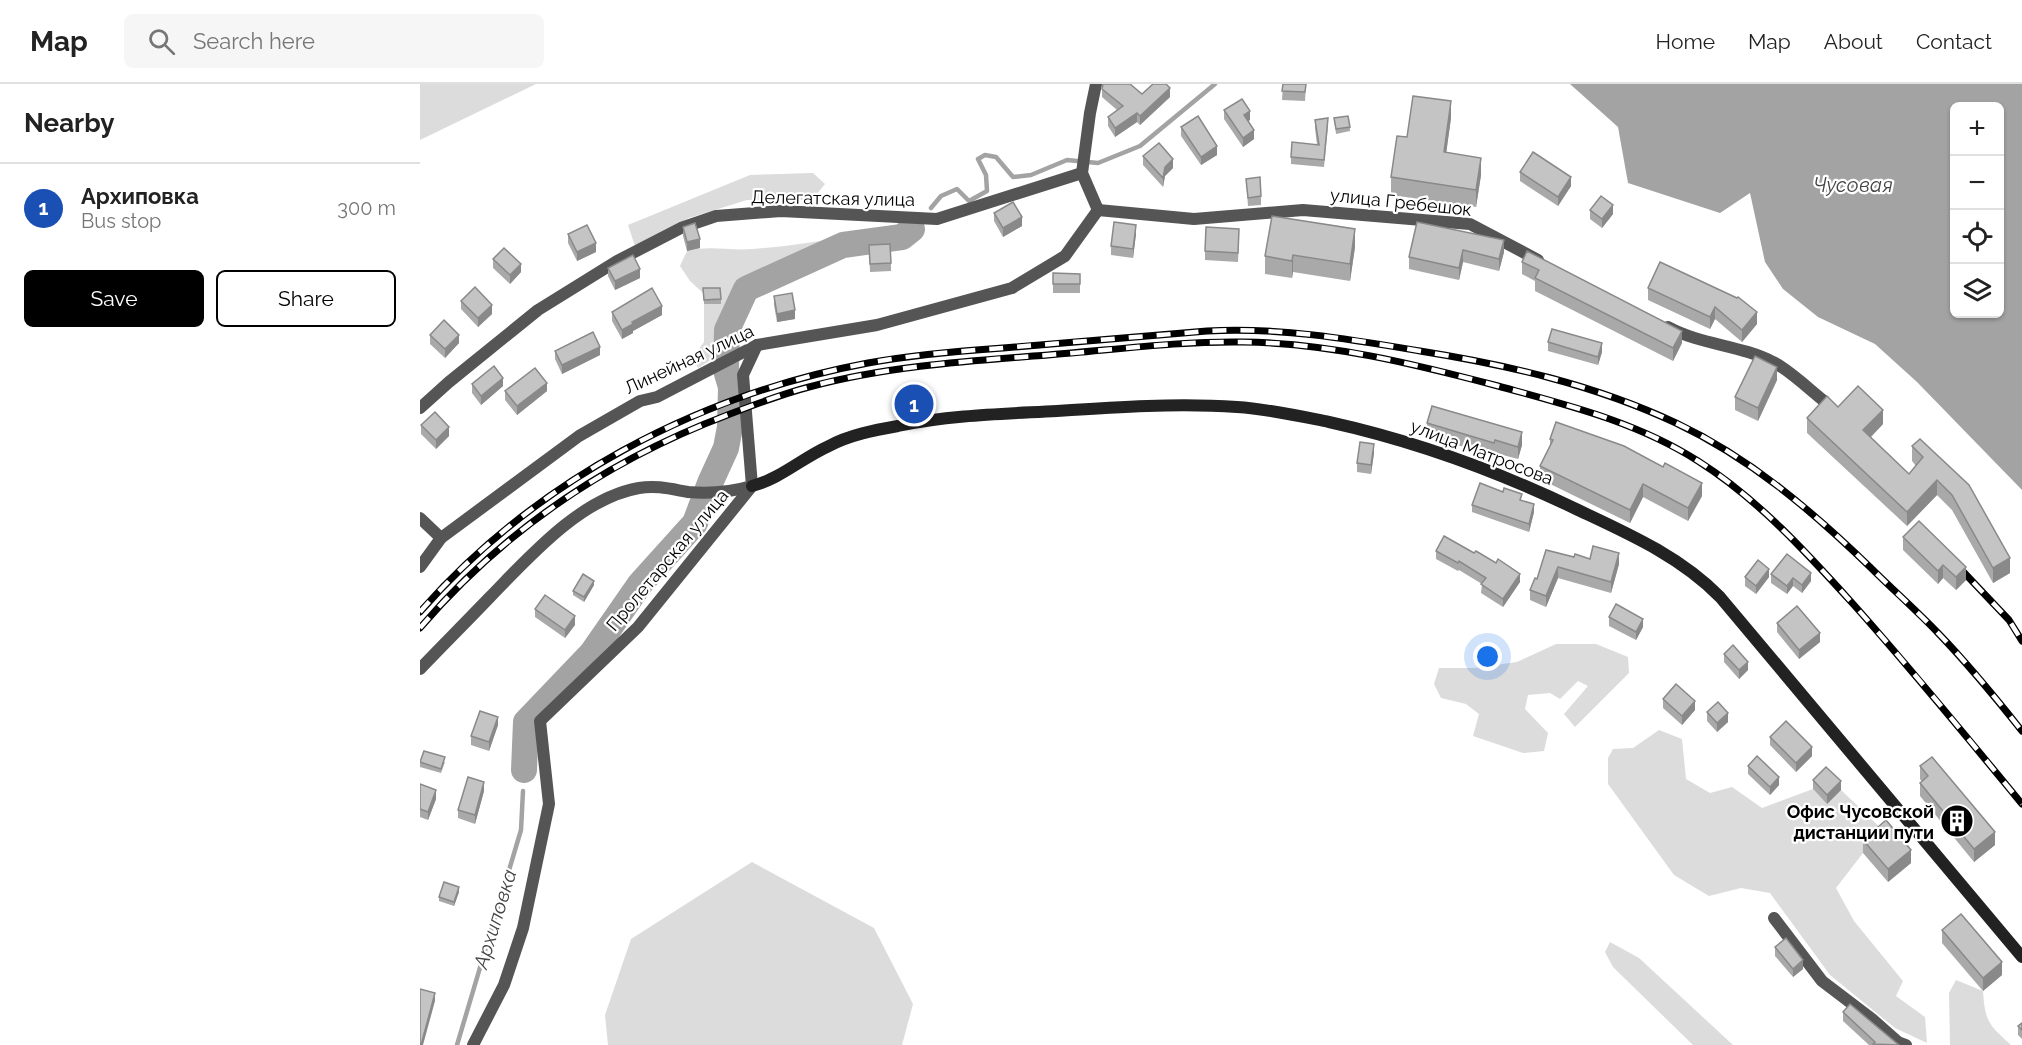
<!DOCTYPE html>
<html lang="en">
<head>
<meta charset="utf-8">
<style>
	body { margin:0; font-family:Raleway,sans-serif; background:#f6f6f6; color:#222 }
	.controls { position:absolute; right:18px; top:18px; display:grid; overflow:hidden; border-radius:9px; box-shadow:0 2px 4px #0004 }
	.controls button { width:54px; height:54px; display:grid; place-items:center; padding:0; border:0; border-bottom:2px solid #e0e0e0; background:#fff; color:#222; font:30px sans-serif }
	.you { position:absolute; left:1068px; top:573px; width:21px; height:21px; margin:-15px; border:4px solid #fff; border-radius:50%; background:#1a73e8; box-shadow:0 0 0 9px #1a73e833 }
	.badge { display:grid; place-items:center; width:39px; height:39px; border-radius:50%; background:#000; color:#fff; font-size:20px; font-weight:700 }
	.pin { position:absolute; translate:-50% -50%; border:3px solid #fff; box-shadow:0 2px 6px #0006 }
	.list { margin:0; padding:0; list-style:none }
	h2 { display:flex; justify-content:space-between; align-items:center; height:78px; margin:0; padding:0 24px; font-size:26px }
	h2 small { font-size:20px; font-weight:400; color:#767676 }
	.list li { display:grid; grid-template-columns:39px 1fr auto; gap:18px; align-items:center; box-sizing:border-box; height:90px; padding:0 24px; border-top:2px solid #e0e0e0 }
	.list b { display:block; font-size:22px; white-space:nowrap }
	.list p { margin:0; font-size:20px; white-space:nowrap; color:#767676 }
	.list em { font-size:20px; font-style:normal; color:#767676 }
	.actions { display:flex; gap:12px; padding:18px 24px }
	.actions a { flex:1; padding:14px 0; border:2px solid #000; border-radius:9px; text-align:center; font-size:21px; color:#000 }
	.actions .main { background:#000; color:#fff }
	.icon { flex:none; width:33px; height:33px; fill:none; stroke:currentColor; stroke-width:2; stroke-linecap:round; stroke-linejoin:round }
	.map { position:relative; flex:none; width:1602px; height:961px; overflow:hidden }
	header { display:flex; align-items:center; gap:36px; box-sizing:border-box; height:84px; padding:0 30px; background:#fff; border-bottom:2px solid #e0e0e0 }
	header strong { font-size:28px }
	nav { display:flex; gap:33px; margin-inline-start:auto; font-size:21px }
	.search { width:420px; height:54px; background:#f6f6f6; display:flex; align-items:center; gap:15px; box-sizing:border-box; padding:0 21px; border-radius:9px; color:#767676; font-size:22px }
	main { display:flex }
	aside { flex:1; background:#fff }
	.map>svg:first-child { display:block }
</style>
</head>
<body>
<header>
<strong>Map</strong>
<div class="search"><svg class="icon" aria-label="search" viewBox="0 0 24 24"><circle cx="10" cy="10" r="6"/><path d="M15 15l6 6"/></svg>Search here</div>
<nav><a>Home</a><a>Map</a><a>About</a><a>Contact</a></nav>
</header>
<main>
<aside>
<h2>Nearby<small></small></h2>
<ul class="list">
<li><span class="badge" style="background:#1a4fb4">1</span><div><b>Архиповка</b><p>Bus stop</p></div><em>300 m</em></li>
</ul>
<div class="actions"><a class="main">Save</a><a>Share</a></div>
</aside>
<div class="map">
<svg width="1602" height="961" viewBox="0 0 1602 961">
	<rect width="100%" height="100%" fill="#fff"/>
	<g fill="#dcdcdc">
		<polygon points="0,0 116,0 0,56"/>
		<polygon points="393,89 405,100 392,116 327,116 269,134 215,162 208,141 330,91"/>
		<path d="M470,144V159L412,174L348,202L328,213L310,248L294,263V274L278,284L272,274L284,258V220L301,219L300,208L283,209L270,197L260,182L267,167C289,161 310,167 332,165C378,162 425,153 470,144Z"/>
		<polygon points="1136,560 1176,560 1208,573 1209,589 1155,643 1144,630 1168,602 1158,597 1140,615 1130,609 1108,611 1105,625 1128,649 1124,667 1103,669 1053,652 1059,630 1046,620 1021,614 1014,600 1019,584 1054,584 1097,578"/>
		<polygon points="1239,646 1262,655 1266,695 1290,709 1312,703 1342,724 1393,705 1407,719 1421,706 1466,749 1443,769 1416,804 1434,837 1483,897 1476,912 1505,933 1507,959 1475,944 1410,891 1350,809 1321,804 1289,812 1254,791 1188,700 1188,674 1193,665 1213,664"/>
		<polygon points="332,778 454,844 493,920 482,961 188,961 185,931 211,855"/>
		<polygon points="1190,858 1219,874 1313,961 1273,961 1193,883 1185,868"/>
		<path d="M1536,896L1563,907C1565,938 1569,941 1591,961H1530L1529,909Z"/>
	</g>
	<path fill="#a3a3a3" fill-rule="evenodd" d="M1150,0H1602V406L1497,298L1455,260L1398,233L1363,205L1345,178L1330,109L1300,129L1208,99L1198,43ZM1534,22H1580V230H1534Z"/>
	<g fill="none" stroke-linecap="round" stroke-linejoin="round">
		<g stroke="#a3a3a3" stroke-width="4.5">
			<polyline points="511,124 521,112 537,105 549,117 567,107 566,91 558,75 565,71 576,73 593,93 611,91 647,76 678,79 720,62 795,0"/>
			<polyline points="37,961 101,746 103,707"/>
		</g>
		<polyline stroke="#a3a3a3" stroke-width="26" points="104,686 106,638 172,569 220,500 275,439 290,399 306,364 310,343 311,303 306,286 307,246 326,205 423,161 482,153 492,145"/>
		<g stroke="#555" stroke-width="12">
			<polyline points="676,0 670,29 662,89 678,126"/>
			<polyline points="678,126 774,135 883,126 1050,140 1118,176"/>
			<path d="M1248,243C1281,261 1320,261 1353,278C1368,285 1390,306 1404,317"/>
			<polyline points="0,324 29,298 118,226 197,177 261,144 296,132 361,127 517,135 662,89"/>
			<polyline points="332,402 323,291 337,261"/>
			<polyline points="0,434 21,454"/>
			<polyline points="0,483 21,454 159,352 220,317 237,313 337,261 457,241 592,204 645,172 678,126"/>
			<path d="M0,585C23,561 47,537 70,513C110,472 161,414 219,404C236,401 251,405 268,408C290,410 311,408 332,402"/>
			<polyline points="1354,834 1402,897 1452,935 1478,958 1486,961"/>
			<polyline points="53,961 84,901 103,844 129,720 120,637 218,543 332,402"/>
		</g>
		<path stroke="#222" stroke-width="12" d="M332,402C360,395 382,374 409,362C429,351 455,346 478,342C530,331 583,330 637,327C697,323 757,319 817,323C848,325 879,332 909,338C995,357 1077,387 1156,425C1207,449 1260,472 1300,513L1602,873"/>
		<defs>
			<g id="rail">
				<polyline points="1534,478 1589,536 1602,557"/>
				<path d="M0,528C115,397 277,311 448,279C492,271 538,267 583,264C651,258 719,253 787,247C859,243 929,255 1000,267C1088,281 1175,301 1256,339C1330,374 1391,426 1450,483C1472,505 1496,526 1518,549C1548,580 1575,613 1602,647"/>
				<path d="M0,544C84,446 190,375 310,330C336,320 362,310 389,303C467,282 548,277 628,271C693,266 758,257 823,258C910,259 994,280 1078,302C1147,321 1217,338 1278,377C1338,415 1386,468 1434,521C1492,586 1547,653 1602,720"/>
			</g>
		</defs>
		<use href="#rail" stroke="#000" stroke-width="7"/>
		<use href="#rail" stroke="#fff" stroke-width="4.5" stroke-dasharray="14" stroke-linecap="butt"/>
	</g>
	<g fill="#a9a9a9">
		<polygon points="863,0 886,0 885,17 862,16"/>
		<polygon points="682,5 722,10 750,13 720,41 717,38 695,53 688,42 688,33 697,26 682,13"/>
		<polygon points="804,26 830,36 828,37 834,55 823,63 804,35"/>
		<polygon points="914,34 930,43 930,47 916,50"/>
		<polygon points="1031,34 1026,69 1061,91 1056,123 971,111 971,93 987,53"/>
		<polygon points="895,36 908,42 904,83 871,80 871,73 897,61 895,44"/>
		<polygon points="761,43 797,71 781,81 761,52"/>
		<polygon points="723,72 753,84 745,92 743,103 723,81"/>
		<polygon points="1100,88 1151,102 1138,122 1100,97"/>
		<polygon points="826,95 841,112 841,121 828,122"/>
		<polygon points="1170,126 1193,130 1182,144 1170,135"/>
		<polygon points="574,129 602,142 583,153 574,137"/>
		<polygon points="997,138 1084,168 1079,187 1043,178 1039,196 989,185 989,173"/>
		<polygon points="263,143 280,164 267,167 263,152"/>
		<polygon points="148,150 176,168 157,177 148,159"/>
		<polygon points="716,150 713,174 691,171 691,162"/>
		<polygon points="819,153 818,178 785,176 785,167"/>
		<polygon points="449,161 471,179 471,187 450,188"/>
		<polygon points="935,163 930,197 873,188 872,194 845,190 845,172"/>
		<polygon points="73,175 101,188 90,200 73,184"/>
		<polygon points="1102,178 1262,259 1253,277 1115,207 1115,197 1102,190"/>
		<polygon points="1240,178 1337,240 1322,258 1295,235 1290,245 1228,216 1228,204"/>
		<polygon points="188,184 220,194 195,206 188,192"/>
		<polygon points="633,189 660,190 660,209 633,209"/>
		<polygon points="283,204 301,215 301,220 284,220"/>
		<polygon points="354,212 375,235 357,238 354,221"/>
		<polygon points="41,217 72,230 58,243 41,225"/>
		<polygon points="192,228 242,231 213,247 213,249 202,255 192,237"/>
		<polygon points="10,251 39,259 25,274 10,260"/>
		<polygon points="1128,258 1182,268 1178,281 1128,267"/>
		<polygon points="135,267 180,271 142,290 135,275"/>
		<polygon points="1357,296 1338,337 1315,326 1315,313"/>
		<polygon points="52,300 83,302 61,321 52,309"/>
		<polygon points="85,307 127,307 97,331 85,316"/>
		<polygon points="1418,323 1463,340 1451,353 1489,390 1496,382 1492,377 1492,362 1500,355 1590,489 1573,499 1532,426 1517,411 1487,442 1387,349 1387,334"/>
		<polygon points="1007,339 1102,361 1098,375 1075,369 1074,372 1007,352"/>
		<polygon points="1,341 29,352 16,365 1,350"/>
		<polygon points="1130,355 1282,412 1268,437 1223,413 1210,439 1120,395 1120,382 1130,361"/>
		<polygon points="954,369 951,390 937,388 937,379"/>
		<polygon points="1102,416 1114,428 1109,448 1052,428 1052,421"/>
		<polygon points="1483,453 1546,496 1536,506 1523,494 1518,500 1483,466"/>
		<polygon points="1016,467 1100,498 1083,523 1061,509 1062,500 1039,486 1038,487 1016,475"/>
		<polygon points="1154,473 1170,475 1199,480 1191,509 1138,494 1126,523 1110,516 1110,506 1117,495"/>
		<polygon points="1351,490 1391,497 1382,509 1373,502 1367,510 1351,499"/>
		<polygon points="1325,493 1349,493 1336,510 1325,502"/>
		<polygon points="174,501 164,518 153,511 153,507"/>
		<polygon points="115,525 155,541 145,554 115,533"/>
		<polygon points="1189,533 1223,543 1216,556 1189,542"/>
		<polygon points="1357,539 1400,558 1379,575 1357,548"/>
		<polygon points="1304,570 1328,586 1319,595 1304,578"/>
		<polygon points="1243,615 1275,626 1262,641 1243,624"/>
		<polygon points="1287,628 1308,638 1297,648 1287,637"/>
		<polygon points="78,641 69,667 51,661 51,652"/>
		<polygon points="1350,653 1392,672 1376,688 1350,661"/>
		<polygon points="0,678 25,678 21,689 0,683"/>
		<polygon points="1328,682 1359,701 1350,711 1328,690"/>
		<polygon points="1500,682 1575,761 1554,778 1500,712 1500,699 1502,698 1500,695"/>
		<polygon points="1393,696 1421,706 1407,720 1393,705"/>
		<polygon points="0,700 16,715 8,736 0,733"/>
		<polygon points="64,707 55,740 38,734 38,726"/>
		<polygon points="1443,756 1491,779 1468,798 1443,769"/>
		<polygon points="39,808 34,822 19,817 19,813"/>
		<polygon points="1522,846 1582,891 1563,907 1522,859"/>
		<polygon points="1355,863 1383,885 1373,893 1355,872"/>
		<polygon points="1423,928 1479,961 1449,961 1423,937"/>
		<polygon points="1602,939 1602,955 1598,951 1598,942"/>
	</g>
	<g fill="#898989">
		<polygon points="750,4 750,13 720,41 720,32"/>
		<polygon points="1031,17 1031,34 1024,85 1024,68"/>
		<polygon points="830,27 830,36 824,40 824,31"/>
		<polygon points="717,29 717,38 695,53 695,44"/>
		<polygon points="834,46 834,55 823,63 823,54"/>
		<polygon points="797,62 797,71 781,81 781,73"/>
		<polygon points="1061,74 1061,91 1056,123 1056,106"/>
		<polygon points="753,75 753,84 745,92 743,103 743,94 745,83"/>
		<polygon points="1151,93 1151,102 1138,122 1138,113"/>
		<polygon points="1193,121 1193,130 1182,144 1182,135"/>
		<polygon points="602,133 602,142 583,153 583,144"/>
		<polygon points="716,141 716,150 713,174 713,165"/>
		<polygon points="935,145 935,163 930,197 930,180"/>
		<polygon points="280,155 280,164 267,167 267,158"/>
		<polygon points="1084,156 1084,168 1079,187 1079,175"/>
		<polygon points="176,159 176,168 157,177 157,168"/>
		<polygon points="1043,166 1043,178 1039,196 1039,184"/>
		<polygon points="873,171 873,188 872,194 872,177"/>
		<polygon points="101,180 101,188 90,200 90,191"/>
		<polygon points="220,185 220,194 195,206 195,197"/>
		<polygon points="72,221 72,230 58,243 58,234"/>
		<polygon points="242,222 242,231 213,247 213,249 202,255 202,246 212,238"/>
		<polygon points="1295,223 1295,235 1290,245 1290,233"/>
		<polygon points="375,226 375,235 357,238 357,230"/>
		<polygon points="1337,228 1337,240 1322,258 1322,246"/>
		<polygon points="1262,247 1262,259 1253,277 1253,264"/>
		<polygon points="39,251 39,259 25,274 25,265"/>
		<polygon points="1182,259 1182,268 1178,281 1178,273"/>
		<polygon points="180,263 180,271 142,290 142,281"/>
		<polygon points="1357,283 1357,296 1338,337 1338,324"/>
		<polygon points="83,294 83,302 61,321 61,312"/>
		<polygon points="127,299 127,307 97,331 97,322"/>
		<polygon points="1463,326 1463,340 1443,361 1443,346"/>
		<polygon points="29,343 29,352 16,365 16,356"/>
		<polygon points="1102,348 1102,361 1098,375 1098,363"/>
		<polygon points="954,360 954,369 951,390 951,381"/>
		<polygon points="1517,396 1517,411 1487,442 1487,428"/>
		<polygon points="1282,399 1282,412 1268,437 1268,424"/>
		<polygon points="1223,400 1223,413 1210,439 1210,426"/>
		<polygon points="1114,420 1114,428 1109,448 1109,440"/>
		<polygon points="1199,469 1199,480 1191,509 1191,498"/>
		<polygon points="1590,474 1590,489 1573,499 1573,484"/>
		<polygon points="1523,481 1523,494 1518,500 1518,487"/>
		<polygon points="1138,483 1138,494 1126,523 1126,512"/>
		<polygon points="1546,483 1546,496 1536,506 1536,493"/>
		<polygon points="1349,485 1349,493 1336,510 1336,502"/>
		<polygon points="1391,489 1391,497 1382,509 1382,501"/>
		<polygon points="1100,490 1100,498 1083,523 1083,515"/>
		<polygon points="1373,494 1373,502 1367,510 1367,502"/>
		<polygon points="174,497 174,501 164,518 164,513"/>
		<polygon points="155,532 155,541 145,554 145,546"/>
		<polygon points="1223,535 1223,543 1216,556 1216,548"/>
		<polygon points="1400,549 1400,558 1379,575 1379,566"/>
		<polygon points="1328,578 1328,586 1319,595 1319,586"/>
		<polygon points="1275,617 1275,626 1262,641 1262,632"/>
		<polygon points="1308,629 1308,638 1297,648 1297,639"/>
		<polygon points="78,633 78,641 69,667 69,658"/>
		<polygon points="1392,663 1392,672 1376,688 1376,679"/>
		<polygon points="1359,693 1359,701 1350,711 1350,703"/>
		<polygon points="1421,697 1421,706 1407,720 1407,711"/>
		<polygon points="64,698 64,707 55,740 55,731"/>
		<polygon points="16,706 16,715 8,736 8,728"/>
		<polygon points="1575,748 1575,761 1554,778 1554,765"/>
		<polygon points="1491,766 1491,779 1468,798 1468,785"/>
		<polygon points="39,803 39,808 34,822 34,818"/>
		<polygon points="1383,876 1383,885 1373,893 1373,885"/>
		<polygon points="1582,878 1582,891 1563,907 1563,894"/>
		<polygon points="15,909 15,917 3,961 1,961"/>
	</g>
	<g fill="#c4c4c4" stroke="#898989" stroke-width="1.5">
		<polygon points="683,0 710,0 722,10 733,0 746,0 750,4 720,32 717,29 695,44 688,33 703,22 682,5"/>
		<polygon points="863,0 886,0 885,8 862,7"/>
		<polygon points="993,12 1031,17 1024,68 1061,74 1056,106 971,93 977,52 987,53"/>
		<polygon points="822,15 830,27 824,31 834,46 823,54 804,26"/>
		<polygon points="778,32 797,62 781,73 761,43"/>
		<polygon points="928,32 930,43 916,45 914,34"/>
		<polygon points="908,34 904,76 871,73 872,58 899,61 895,36"/>
		<polygon points="739,59 753,75 745,83 743,94 723,72"/>
		<polygon points="1113,68 1151,93 1138,113 1100,88"/>
		<polygon points="840,93 841,112 828,114 826,95"/>
		<polygon points="1181,112 1193,121 1182,135 1170,126"/>
		<polygon points="593,118 602,133 583,144 574,129"/>
		<polygon points="852,132 935,145 930,180 873,171 872,177 845,172"/>
		<polygon points="694,138 716,141 713,165 691,162"/>
		<polygon points="997,138 1084,156 1079,175 1043,166 1039,184 989,173"/>
		<polygon points="275,139 280,155 267,158 263,143"/>
		<polygon points="167,141 176,159 157,168 148,150"/>
		<polygon points="786,143 819,145 818,169 785,167"/>
		<polygon points="470,160 471,179 450,180 449,161"/>
		<polygon points="84,164 101,180 90,191 73,175"/>
		<polygon points="1107,167 1262,247 1253,264 1115,194 1119,186 1102,178"/>
		<polygon points="213,171 220,185 195,197 188,184"/>
		<polygon points="1240,178 1317,214 1318,213 1337,228 1322,246 1295,223 1290,233 1228,204"/>
		<polygon points="633,189 660,190 660,200 633,200"/>
		<polygon points="55,203 72,221 58,234 41,217"/>
		<polygon points="232,204 242,222 212,238 213,240 202,246 192,228"/>
		<polygon points="283,204 300,204 301,215 284,216"/>
		<polygon points="372,209 375,226 357,230 354,212"/>
		<polygon points="24,236 39,251 25,265 10,251"/>
		<polygon points="1132,245 1182,259 1178,273 1128,258"/>
		<polygon points="173,248 180,263 142,281 135,267"/>
		<polygon points="1335,272 1357,283 1338,324 1315,313"/>
		<polygon points="74,282 83,294 61,312 52,300"/>
		<polygon points="115,284 127,299 97,322 85,307"/>
		<polygon points="1438,302 1463,326 1443,346 1489,390 1503,373 1492,362 1500,355 1549,401 1590,474 1573,484 1532,411 1517,396 1487,428 1387,334 1407,312 1418,323"/>
		<polygon points="1012,322 1102,348 1098,363 1075,356 1074,359 1007,339"/>
		<polygon points="15,328 29,343 16,356 1,341"/>
		<polygon points="1136,338 1204,362 1243,383 1245,379 1282,399 1268,424 1223,400 1210,426 1120,382 1133,356 1130,355"/>
		<polygon points="940,358 954,360 951,381 937,379"/>
		<polygon points="1060,399 1083,408 1084,404 1102,410 1100,416 1114,420 1109,440 1052,421"/>
		<polygon points="1499,437 1546,483 1536,493 1523,481 1518,487 1483,453"/>
		<polygon points="1024,452 1054,469 1056,467 1076,479 1078,475 1100,490 1083,515 1061,500 1066,494 1039,477 1038,479 1016,467"/>
		<polygon points="1173,462 1199,469 1191,498 1138,483 1126,512 1110,506 1115,494 1117,495 1126,466 1154,473 1155,470 1170,475"/>
		<polygon points="1367,470 1391,489 1382,501 1373,494 1367,502 1351,490"/>
		<polygon points="1338,476 1349,485 1336,502 1325,493"/>
		<polygon points="163,490 174,497 164,513 153,507"/>
		<polygon points="125,511 155,532 145,546 115,525"/>
		<polygon points="1196,520 1223,535 1216,548 1189,533"/>
		<polygon points="1377,522 1400,549 1379,566 1357,539"/>
		<polygon points="1313,561 1328,578 1319,586 1304,570"/>
		<polygon points="1256,600 1275,617 1262,632 1243,615"/>
		<polygon points="1298,618 1308,629 1297,639 1287,628"/>
		<polygon points="60,627 78,633 69,658 51,652"/>
		<polygon points="1366,637 1392,663 1376,679 1350,653"/>
		<polygon points="4,667 25,673 21,685 0,678"/>
		<polygon points="1337,672 1359,693 1350,703 1328,682"/>
		<polygon points="1512,673 1575,748 1554,765 1500,699 1508,692 1500,682"/>
		<polygon points="1406,683 1421,697 1407,711 1393,696"/>
		<polygon points="48,693 64,698 55,731 38,726"/>
		<polygon points="0,700 16,706 8,728 0,725"/>
		<polygon points="1466,736 1491,766 1468,785 1443,756"/>
		<polygon points="24,798 39,803 34,818 19,813"/>
		<polygon points="1541,830 1582,878 1563,894 1522,846"/>
		<polygon points="1366,854 1383,876 1373,885 1355,863"/>
		<polygon points="0,905 15,909 1,961 0,961"/>
		<polygon points="1430,920 1479,961 1453,960 1455,958 1423,928"/>
		<polygon points="1602,939 1602,946 1598,942"/>
	</g>
	<defs>
		<symbol id="building-disc" viewBox="-11 -11 22 22"><circle r="9.5" fill="#000" stroke="#fff"/><path d="M-4-6H4V6H1V3H-1V6H-4ZM-2.5-4.3h1.7v1.8h-1.7ZM.8-4.3h1.7v1.8H.8ZM-2.5-1h1.7V.8h-1.7ZM.8-1h1.7V.8H.8Z" fill="#fff"/></symbol>
	</defs>
	<g fill-rule="evenodd">
		<use href="#building-disc" x="1518" y="718" width="38" height="38"/>
	</g>
	<g text-anchor="middle" dominant-baseline="central" stroke-width="4.5" stroke-linejoin="round" paint-order="stroke">
		<g font-size="18" fill="#000" stroke="#fff">
			<text transform="translate(413 114) rotate(1)">Делегатская улица</text>
			<text transform="translate(981 118) rotate(6)">улица Гребешок</text>
			<text transform="translate(269 275) rotate(-25)">Линейная улица</text>
			<text transform="translate(1062 368) rotate(21)">улица Матросова</text>
			<text transform="translate(247 476) rotate(-50)">Пролетарская улица</text>
		</g>
		<g font-size="18" font-weight="bold" fill="#000" stroke="#fff" text-anchor="end">
			<text x="1514" y="727">Офис Чусовской<tspan x="1514" dy="21">дистанции пути</tspan></text>
		</g>
		<g font-size="20" font-style="italic" fill="#444" stroke="#fff">
			<text x="1433" y="101">Чусовая</text>
			<text transform="translate(75 835) rotate(-73)">Архиповка</text>
		</g>
	</g>
</svg>
<div class="controls">
<button>+</button>
<button>−</button>
<button><svg class="icon" aria-label="locate" viewBox="0 0 24 24"><circle cx="12" cy="12" r="6"/><path d="M12 2v4M12 18v4M2 12h4M18 12h4"/></svg></button>
<button><svg class="icon" aria-label="layers" viewBox="0 0 24 24"><path d="M12 4l9 5-9 5-9-5zM3 14l9 5 9-5"/></svg></button>
</div>
<div class="you"></div>
<div class="pin badge" style="left:494px;top:320px;background:#1a4fb4">1</div>
</div>
</main>
</body>
</html>
